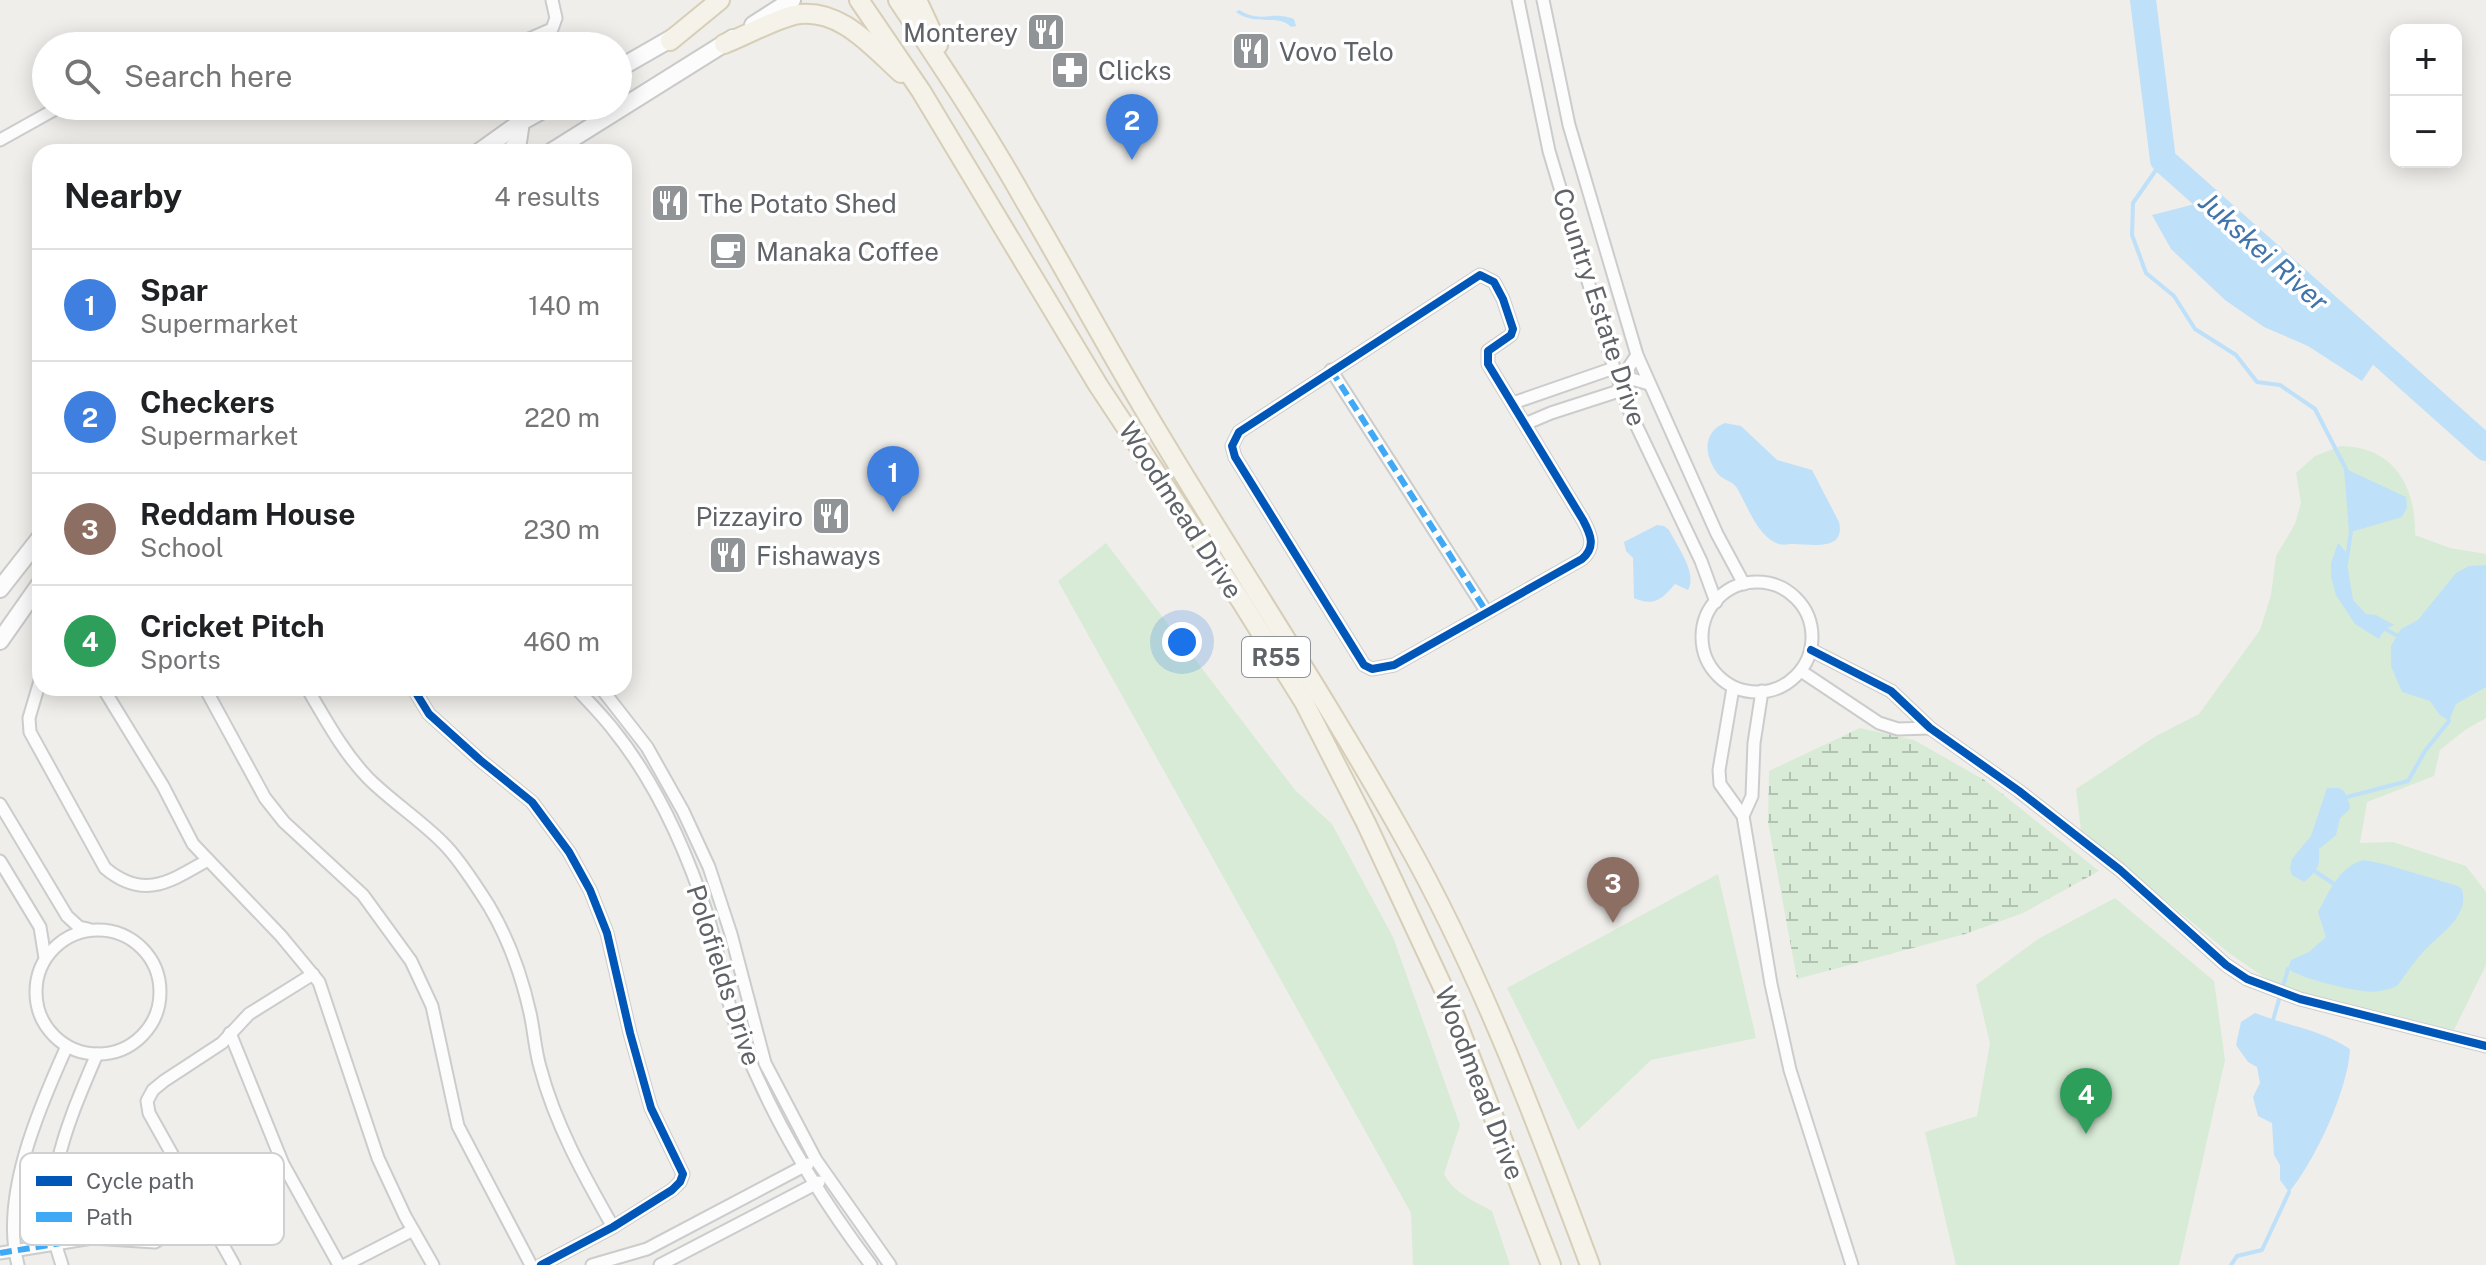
<!DOCTYPE html>
<html lang="en">
<head>
<meta charset="utf-8">
<style>
	body { margin:0; font-family:"Public Sans",sans-serif; background:#f2f2f2; color:#202124 }
	.controls { position:absolute; right:24px; top:24px; display:grid; overflow:hidden; border-radius:16px; box-shadow:0 4px 20px #0003 }
	.controls button { width:72px; height:72px; display:grid; place-items:center; padding:0; border:0; border-bottom:2px solid #e0e0e0; background:#fff; color:#202124; font:40px sans-serif }
	.you { position:absolute; left:1182px; top:642px; width:28px; height:28px; margin:-20px; border:6px solid #fff; border-radius:50%; background:#1a73e8; box-shadow:0 0 0 12px #1a73e833 }
	.badge { display:grid; place-items:center; width:52px; height:52px; border-radius:50%; background:#919496; color:#fff; font-size:26px; font-weight:700 }
	.pin { position:absolute; translate:-50% -66px; filter:drop-shadow(0 2px 4px #0008) }
	.pin::after { content:''; position:absolute; top:42px; width:28px; height:24px; background:inherit; clip-path:polygon(0 0,100% 0,50% 100%) }
	.list { margin:0; padding:0; list-style:none }
	h2 { display:flex; justify-content:space-between; align-items:center; height:104px; margin:0; padding:0 32px; font-size:34px }
	h2 small { font-size:26px; font-weight:400; color:#757577 }
	.list li { display:grid; grid-template-columns:52px 1fr auto; gap:24px; align-items:center; box-sizing:border-box; height:112px; padding:0 32px; border-top:2px solid #e0e0e0 }
	.list b { display:block; font-size:30px; white-space:nowrap }
	.list p { margin:0; font-size:26px; white-space:nowrap; color:#757577 }
	.list em { font-size:26px; font-style:normal; color:#757577 }
	.icon { flex:none; width:44px; height:44px; fill:none; stroke:currentColor; stroke-width:2; stroke-linecap:round; stroke-linejoin:round }
	.map { position:relative; flex:none; width:2486px; height:1265px; overflow:hidden }
	.search { position:absolute; background:#fff; box-shadow:0 4px 20px #0003; left:32px; top:32px; width:600px; height:88px; display:flex; align-items:center; gap:20px; box-sizing:border-box; padding:0 28px; border-radius:44px; color:#757577; font-size:30px }
	.panel { position:absolute; background:#fff; box-shadow:0 4px 20px #0003; left:32px; top:144px; width:600px; height:552px; border-radius:24px }
	.map>svg:first-child { display:block }
</style>
</head>
<body>
<div class="map">
<svg width="2486" height="1265" viewBox="0 0 2486 1265">
	<defs>
		<pattern id="wetland-marsh" width="20" height="14" patternUnits="userSpaceOnUse" patternTransform="scale(2)"><rect width="20" height="14" fill="#d8ebd6"/><path d="M1 5h8M5 5V1M11 12h8M15 12V8" fill="none" stroke="#b2c2b1"/></pattern>
	</defs>
	<rect width="100%" height="100%" fill="#efeeea"/>
	<polygon fill="url(#wetland-marsh)" points="1860,728 1914,740 1986,781 2099,871 2023,913 1965,934 1797,979 1768,822 1769,771"/>
	<g fill="#d8ebd6">
		<path d="M2341,446C2394,447 2416,486 2415,535L2450,548L2486,554V718L2465,730L2440,750L2434,776L2367,802L2360,843L2393,842L2466,866L2486,892V965L2454,1030L2275,985L2229,953L2081,830L2076,789L2156,736L2199,714L2260,630L2271,595L2276,556L2295,524L2301,503L2296,473L2315,456Z"/>
		<path d="M1106,543L1295,790L1332,824L1393,937L1460,1125L1444,1174C1454,1193 1474,1201 1492,1211L1510,1265H1413L1411,1213L1058,581Z"/>
		<polygon points="1718,874 1756,1038 1651,1060 1578,1130 1507,988"/>
		<polygon points="2115,898 2214,981 2225,1060 2179,1265 1956,1265 1925,1132 1977,1116 1990,1043 1976,985 2038,939"/>
	</g>
	<g fill="#bfe0f9">
		<path d="M1239,10C1262,24 1271,10 1294,19L1296,26L1291,27C1279,13 1256,27 1236,12Z"/>
		<polygon points="2207,201 2230,233 2276,278 2387,344 2362,381 2308,346 2264,327 2225,300 2171,249 2152,215"/>
		<path d="M1725,423L1741,426L1777,460L1812,470L1839,522C1846,552 1810,544 1794,544C1787,544 1783,546 1776,543C1756,533 1748,507 1737,488C1732,480 1724,481 1718,474C1704,456 1702,432 1725,423Z"/>
		<polygon points="2346,469 2406,497 2407,507 2402,517 2351,532"/>
		<path d="M1657,525L1664,526L1669,530C1677,546 1698,574 1688,590L1675,584C1662,599 1654,607 1634,598L1633,558L1626,551L1624,542Z"/>
		<polygon points="2338,543 2345,551 2353,600 2366,614 2376,615 2394,625 2385,629 2379,639 2355,624 2336,595 2331,577 2331,563"/>
		<polygon points="2486,565 2486,687 2456,704 2449,721 2439,714 2430,701 2402,692 2391,666 2391,646 2401,629 2418,620 2456,573 2469,566"/>
		<path d="M2327,788H2339L2344,791L2350,805L2349,810L2340,818L2336,835L2319,849C2320,866 2318,871 2304,882L2292,875L2290,869L2292,859L2311,836Z"/>
		<path d="M2364,860L2384,864L2458,886L2462,889C2469,915 2445,930 2429,946C2417,957 2407,973 2397,986C2387,990 2375,993 2364,991C2346,989 2303,979 2288,969L2291,960L2309,952L2326,937L2318,912C2330,891 2339,866 2364,860Z"/>
		<path d="M2255,1013C2288,1026 2319,1029 2350,1049C2348,1090 2315,1161 2289,1192L2280,1180V1165L2274,1155L2272,1123L2258,1116L2253,1097L2260,1083L2257,1067L2248,1062L2236,1045L2241,1022Z"/>
	</g>
	<g fill="none" stroke-linecap="round" stroke-linejoin="round">
		<g stroke="#bfe0f9" stroke-width="4">
			<polyline points="2163,160 2133,203 2132,235 2146,273 2174,296 2195,329 2236,355 2257,382 2280,385 2315,409 2346,469 2351,532 2346,564"/>
			<polyline points="2385,629 2398,636"/>
			<polyline points="2347,797 2408,781 2425,751 2449,721"/>
			<polyline points="2316,872 2334,884"/>
			<polyline points="2273,1020 2288,969"/>
			<polyline points="2231,1265 2237,1256 2262,1250 2289,1192"/>
		</g>
		<polyline stroke="#bfe0f9" stroke-width="26" points="2143,0 2163,160 2486,448"/>
		<defs>
			<g id="minor">
				<polyline points="1518,0 1549,151 1614,368 1629,410 1701,561 1716,602"/>
				<polyline points="1543,0 1569,125 1637,355 1717,534 1744,584"/>
				<polyline points="513,46 552,29 556,18 552,0"/>
				<polyline points="514,106 521,122"/>
				<polyline points="0,140 61,106"/>
				<path d="M1480,275L1494,282L1503,299L1513,329L1511,335L1488,351V364L1583,520C1591,535 1596,547 1582,559L1394,665L1372,669L1364,665L1235,457L1232,446L1239,432Z"/>
				<polyline points="1331,370 1486,611"/>
				<polyline points="1513,403 1614,368 1625,377 1649,384"/>
				<polyline points="1525,424 1551,413 1622,390 1629,367 1637,355"/>
				<circle cx="1757" cy="637" r="55"/>
				<polyline points="1811,650 1891,691 1930,728 2019,791 2120,870 2226,965 2247,979 2300,999 2486,1046"/>
				<polyline points="1801,671 1879,723 1898,729 1930,728"/>
				<path d="M40,681L29,718L30,732L105,868C144,901 171,881 208,860"/>
				<polyline points="103,688 163,786 193,844 281,936 319,982 378,1158 405,1216 433,1265"/>
				<polyline points="205,688 265,798 284,822 363,895 411,961 432,1006 458,1126 531,1265"/>
				<path d="M307,688C326,720 343,752 368,778C391,801 419,819 442,842C458,857 477,887 489,906C508,938 522,977 530,1013C534,1031 535,1050 540,1067C555,1124 584,1176 613,1227"/>
				<polyline points="413,688 429,714 480,760 532,802 569,852 590,890 607,933 630,1033 651,1108 683,1174 680,1182 672,1190 613,1227 541,1265"/>
				<path d="M576,688C588,701 601,714 612,728C656,782 687,852 708,917C720,955 724,997 739,1034C771,1117 817,1194 871,1265"/>
				<polyline points="601,688 647,747 683,811 709,867 731,934 765,1063 816,1160 890,1265"/>
				<polyline points="1733,688 1719,770 1720,784 1743,816 1771,984 1790,1070 1852,1265"/>
				<polyline points="0,804 67,916 79,927 88,929"/>
				<polyline points="1743,816 1752,796 1754,743 1762,691"/>
				<polyline points="0,861 40,927 45,958"/>
				<circle cx="98" cy="992" r="62"/>
				<polyline points="230,1033 283,1164 339,1265"/>
				<polyline points="0,1253 92,1238 155,1242 162,1238 166,1225 148,1189"/>
				<path d="M18,1265C0,1197 39,1108 67,1046"/>
				<path d="M62,1265C35,1193 69,1120 97,1054"/>
				<polyline points="234,1265 149,1113 147,1101 153,1090 164,1081 222,1043 249,1014 313,974"/>
				<polyline points="345,1265 413,1230"/>
				<polyline points="592,1265 647,1249 808,1164"/>
				<polyline points="660,1265 819,1182"/>
			</g>
			<g id="secondary">
				<polyline points="753,25 792,0"/>
				<polyline points="618,69 679,34"/>
				<polyline points="479,152 521,122 550,106"/>
				<polyline points="509,152 518,142 521,122"/>
				<polyline points="551,152 733,38"/>
				<polyline points="0,589 40,538"/>
				<polyline points="0,641 40,584"/>
			</g>
			<g id="primary">
				<polyline points="859,0 921,91 1098,385 1241,601 1304,702 1366,823 1446,994 1551,1265"/>
				<path d="M898,0C942,66 987,133 1026,203C1070,278 1111,355 1156,429C1238,566 1327,699 1405,839C1481,974 1536,1121 1590,1265"/>
				<polyline points="917,0 938,45"/>
				<polyline points="670,41 720,0"/>
				<path d="M724,44C747,35 771,21 794,15C839,6 872,47 901,73"/>
			</g>
		</defs>
		<use href="#minor" stroke="#cbcccc" stroke-width="15"/>
		<use href="#secondary" stroke="#cacacb" stroke-width="20"/>
		<use href="#primary" stroke="#d7ceb8" stroke-width="22"/>
		<use href="#minor" stroke="#fdfcfc" stroke-width="11"/>
		<use href="#secondary" stroke="#fdfcfc" stroke-width="16"/>
		<use href="#primary" stroke="#f4f2e9" stroke-width="18"/>
		<g stroke="#3fa9f5" stroke-width="6" stroke-dasharray="12 6" stroke-linecap="butt">
			<polyline points="1331,370 1486,611"/>
			<polyline points="0,1253 92,1238 155,1242 162,1238 166,1225 148,1189"/>
		</g>
		<defs>
			<g id="cycleway">
				<path d="M1480,275L1494,282L1503,299L1513,329L1511,335L1488,351V364L1583,520C1591,535 1596,547 1582,559L1394,665L1372,669L1364,665L1235,457L1232,446L1239,432Z"/>
				<polyline points="1811,650 1891,691 1930,728 2019,791 2120,870 2226,965 2247,979 2300,999 2486,1046"/>
				<polyline points="413,688 429,714 480,760 532,802 569,852 590,890 607,933 630,1033 651,1108 683,1174 680,1182 672,1190 613,1227 541,1265"/>
			</g>
		</defs>
		<use href="#cycleway" stroke="#fff" stroke-width="13"/>
		<use href="#cycleway" stroke="#0057b8" stroke-width="8"/>
	</g>
	<defs>
		<symbol id="restaurant-square" viewBox="-11 -11 22 22"><rect x="-9" y="-9" width="18" height="18" rx="4" fill="#919496" stroke="#fff"/><path d="M-5-6h1v4h1v-4h1v4h1v-4h1v5L-1.5 .5V6h-2V.5L-5-1ZM5-6V6H3V1.5H1.5Q1.5-4 5-6Z" fill="#fff"/></symbol>
		<symbol id="pharmacy-square" viewBox="-11 -11 22 22"><rect x="-9" y="-9" width="18" height="18" rx="4" fill="#919496" stroke="#fff"/><path d="M-2-6h4v4h4v4h-4v4h-4v-4h-4v-4h4Z" fill="#fff"/></symbol>
		<symbol id="cafe-square" viewBox="-11 -11 22 22"><rect x="-9" y="-9" width="18" height="18" rx="4" fill="#919496" stroke="#fff"/><path d="M-5.5-4.5H6V0H3Q3 3.5 0 3.5H-2.5Q-5.5 3.5-5.5 0ZM3-3.2v2h1.7v-2ZM-6 4.5H4V6H-6Z" fill="#fff"/></symbol>
	</defs>
	<g fill-rule="evenodd">
		<use href="#restaurant-square" x="1024" y="10" width="44" height="44"/>
		<use href="#restaurant-square" x="1229" y="29" width="44" height="44"/>
		<use href="#pharmacy-square" x="1048" y="48" width="44" height="44"/>
		<use href="#restaurant-square" x="648" y="181" width="44" height="44"/>
		<use href="#cafe-square" x="706" y="229" width="44" height="44"/>
		<use href="#restaurant-square" x="809" y="494" width="44" height="44"/>
		<use href="#restaurant-square" x="706" y="533" width="44" height="44"/>
	</g>
	<g text-anchor="middle" dominant-baseline="central" stroke-width="7" stroke-linejoin="round" paint-order="stroke">
		<rect fill="#fff" stroke="#8f9295" stroke-width="2" x="1242" y="637" width="68" height="40" rx="6"/>
		<g font-size="24" font-weight="bold" fill="#5f6368">
			<text x="1276" y="657">R55</text>
		</g>
		<g font-size="26" fill="#5f6368" stroke="#fff" text-anchor="start">
			<text x="1018" y="32" text-anchor="end">Monterey</text>
			<text x="1279" y="51">Vovo Telo</text>
			<text x="1098" y="70">Clicks</text>
			<text x="698" y="203">The Potato Shed</text>
			<text x="756" y="251">Manaka Coffee</text>
			<text x="803" y="516" text-anchor="end">Pizzayiro</text>
			<text x="756" y="555">Fishaways</text>
		</g>
		<g font-size="26" fill="#5f6368" stroke="#fff">
			<text transform="translate(1600 307) rotate(72)">Country Estate Drive</text>
			<text transform="translate(1181 510) rotate(57)">Woodmead Drive</text>
			<text transform="translate(724 975) rotate(72)">Polofields Drive</text>
			<text transform="translate(1480 1083) rotate(69)">Woodmead Drive</text>
		</g>
		<g font-size="28" font-style="italic" fill="#4174aa" stroke="#fff">
			<text transform="translate(2264 251) rotate(42)">Jukskei River</text>
		</g>
	</g>
	<rect x="20" y="1153" width="264" height="92" rx="12" fill="#fff" stroke="#cfd0d2" stroke-width="2"/>
	<rect x="36" y="1176" width="36" height="10" fill="#0057b8"/>
	<rect x="36" y="1212" width="36" height="10" fill="#3fa9f5"/>
	<g font-size="22" fill="#5f6368">
		<text x="86" y="1189">Cycle path</text>
		<text x="86" y="1225">Path</text>
	</g>
</svg>
<div class="controls">
<button>+</button>
<button>−</button>
</div>
<div class="you"></div>
<div class="pin badge" style="left:893px;top:512px;background:#3f7fe0">1</div>
<div class="pin badge" style="left:1132px;top:160px;background:#3f7fe0">2</div>
<div class="pin badge" style="left:1613px;top:923px;background:#8d6e63">3</div>
<div class="pin badge" style="left:2086px;top:1134px;background:#2e9e5b">4</div>
<div class="search"><svg class="icon" aria-label="search" viewBox="0 0 24 24"><circle cx="10" cy="10" r="6"/><path d="M15 15l6 6"/></svg>Search here</div>
<section class="panel">
<h2>Nearby<small>4 results</small></h2>
<ul class="list">
<li><span class="badge" style="background:#3f7fe0">1</span><div><b>Spar</b><p>Supermarket</p></div><em>140 m</em></li>
<li><span class="badge" style="background:#3f7fe0">2</span><div><b>Checkers</b><p>Supermarket</p></div><em>220 m</em></li>
<li><span class="badge" style="background:#8d6e63">3</span><div><b>Reddam House</b><p>School</p></div><em>230 m</em></li>
<li><span class="badge" style="background:#2e9e5b">4</span><div><b>Cricket Pitch</b><p>Sports</p></div><em>460 m</em></li>
</ul>
</section>
</div>
</body>
</html>
